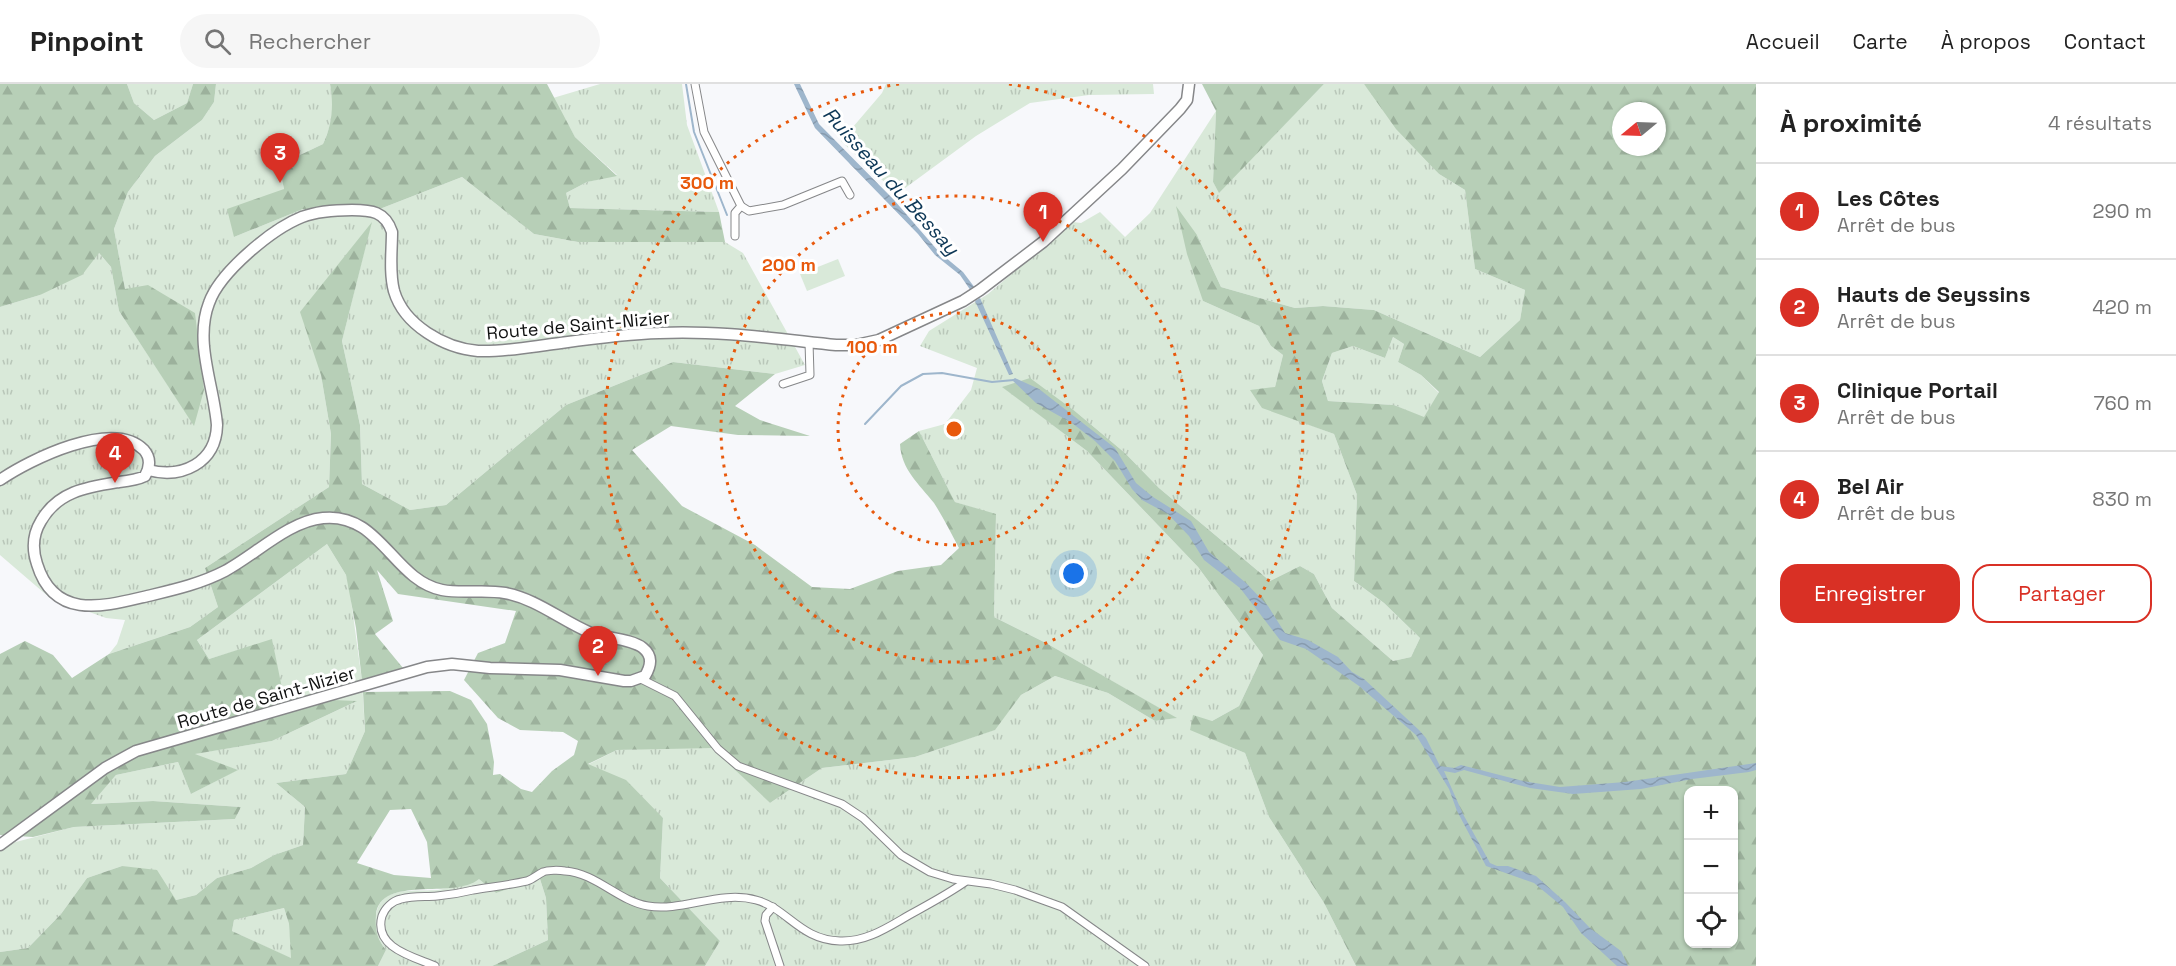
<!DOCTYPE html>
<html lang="fr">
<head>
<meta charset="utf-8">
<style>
	body { margin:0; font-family:"Space Grotesk",sans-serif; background:#f6f6f6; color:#222 }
	.controls { position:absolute; right:18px; bottom:18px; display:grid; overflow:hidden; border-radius:12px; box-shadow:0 2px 4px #0004 }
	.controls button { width:54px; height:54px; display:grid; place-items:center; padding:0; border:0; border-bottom:2px solid #e0e0e0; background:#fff; color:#222; font:30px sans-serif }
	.compass { position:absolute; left:1612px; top:18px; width:54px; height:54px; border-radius:50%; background:#fff; box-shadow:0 2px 4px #0004; rotate:251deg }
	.you { position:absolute; left:1074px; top:490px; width:21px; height:21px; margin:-15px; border:4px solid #fff; border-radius:50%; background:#1a73e8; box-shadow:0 0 0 9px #1a73e833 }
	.badge { display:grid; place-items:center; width:39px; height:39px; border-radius:50%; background:#d93025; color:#fff; font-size:20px; font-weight:700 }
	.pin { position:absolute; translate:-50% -50px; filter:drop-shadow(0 2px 3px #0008) }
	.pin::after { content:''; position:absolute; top:32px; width:21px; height:18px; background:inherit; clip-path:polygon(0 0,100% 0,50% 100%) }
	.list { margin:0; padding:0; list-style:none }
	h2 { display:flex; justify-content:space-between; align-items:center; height:78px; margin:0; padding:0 24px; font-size:26px }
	h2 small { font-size:20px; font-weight:400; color:#767676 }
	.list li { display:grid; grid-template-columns:39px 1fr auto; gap:18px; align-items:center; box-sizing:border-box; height:96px; padding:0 24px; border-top:2px solid #e0e0e0 }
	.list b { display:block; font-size:22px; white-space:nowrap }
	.list p { margin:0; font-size:20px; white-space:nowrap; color:#767676 }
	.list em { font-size:20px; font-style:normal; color:#767676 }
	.actions { display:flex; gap:12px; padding:18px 24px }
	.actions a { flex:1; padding:14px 0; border:2px solid #d93025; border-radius:18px; text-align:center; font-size:21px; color:#d93025 }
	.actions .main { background:#d93025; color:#fff }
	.icon { flex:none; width:33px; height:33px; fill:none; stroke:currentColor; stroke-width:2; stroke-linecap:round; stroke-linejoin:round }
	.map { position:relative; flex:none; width:1756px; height:882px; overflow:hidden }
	header { display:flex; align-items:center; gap:36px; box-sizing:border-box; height:84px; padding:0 30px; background:#fff; border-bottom:2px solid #e0e0e0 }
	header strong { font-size:28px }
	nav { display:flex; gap:33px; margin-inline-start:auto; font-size:21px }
	.search { width:420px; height:54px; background:#f6f6f6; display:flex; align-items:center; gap:15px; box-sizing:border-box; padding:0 21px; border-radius:33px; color:#767676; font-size:22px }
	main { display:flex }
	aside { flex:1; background:#fff }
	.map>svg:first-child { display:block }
</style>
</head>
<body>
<header>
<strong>Pinpoint</strong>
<div class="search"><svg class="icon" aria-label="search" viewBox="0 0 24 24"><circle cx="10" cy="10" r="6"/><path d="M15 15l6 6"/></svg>Rechercher</div>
<nav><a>Accueil</a><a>Carte</a><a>À propos</a><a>Contact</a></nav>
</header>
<main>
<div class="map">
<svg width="1756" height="882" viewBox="0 0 1756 882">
	<defs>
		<pattern id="grass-tufts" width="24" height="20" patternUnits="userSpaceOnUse" patternTransform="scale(1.5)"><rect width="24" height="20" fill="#d9e9d9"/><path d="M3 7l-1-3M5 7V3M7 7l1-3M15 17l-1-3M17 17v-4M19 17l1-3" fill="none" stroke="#b9c7b9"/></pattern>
		<pattern id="forest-firs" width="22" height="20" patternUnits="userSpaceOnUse" patternTransform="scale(1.5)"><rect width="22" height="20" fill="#b7cfb7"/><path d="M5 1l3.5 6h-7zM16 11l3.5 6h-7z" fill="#9cb19c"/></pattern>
		<pattern id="water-waves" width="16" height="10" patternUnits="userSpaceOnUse" patternTransform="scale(1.5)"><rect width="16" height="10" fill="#9eb6cc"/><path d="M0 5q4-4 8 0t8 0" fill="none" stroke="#879bae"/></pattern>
	</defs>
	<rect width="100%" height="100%" fill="#f7f8fb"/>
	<g fill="url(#grass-tufts)">
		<polygon points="127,0 193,0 187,19 154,36 134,19"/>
		<path d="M216,0H330C335,21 332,41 323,60L279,81L284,105L234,153L303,125L372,128L462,93L534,150L578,158H725L743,169L805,281L775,290L673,278L566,321L446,421L410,426L362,400L360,341L342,257L371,140L321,291L331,350L329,403L205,484L218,523L190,543L109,570L117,560L125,536L106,534L50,514L0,471V223L40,211L98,168L111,183L119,227L194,341L125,205L114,145L128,108L155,72L202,36L214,18Z"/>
		<polygon points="600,0 682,0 687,41 719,128 570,124 566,109 587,98 617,91 575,53 553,14"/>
		<polygon points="886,0 1153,0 1154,10 1089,11 1030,19 976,52 897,110 841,57 882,9"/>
		<polygon points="1324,0 1364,0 1369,5 1439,90 1465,106 1475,185 1525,206 1520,236 1480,273 1374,226 1323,222 1295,224 1221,203 1197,151 1203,217 1259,242 1271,262 1283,271 1275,303 1262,323 1334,350 1357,411 1354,497 1384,519 1420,554 1411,573 1393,577 1332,524 1314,490 1300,482 1270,497 1159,404 1125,369 1076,328 1003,303 1087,367 1198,483 1263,571 1239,622 1212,637 1190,645 1245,669 1269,733 1324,819 1356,882 705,882 720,857 660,794 663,734 587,681 617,666 666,664 713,664 770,719 822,684 915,673 994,646 1021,611 1055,592 1108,609 1155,637 1176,634 1046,559 994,533 996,431 955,418 919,347 945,340 971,306 977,284 920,262 929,247 988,210 1073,138 1081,139 1100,128 1125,153 1150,129 1216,27 1213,98 1219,108"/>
		<polygon points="1393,253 1404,260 1398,278 1421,291 1439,309 1424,334 1394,321 1328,317 1322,297 1332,269 1353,262 1385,274"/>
		<polygon points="327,460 346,491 349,501 362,597 365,647 346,690 276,699 305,723 303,761 274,771 251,784 217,794 196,811 176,816 122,782 87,794 61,830 28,864 0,868 0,766 4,761 74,743 235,735 241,723 153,717 90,720 116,691 178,678 191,710 237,686 193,670 272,657 355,618 283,614 272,556 209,575 197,556"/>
		<path d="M479,794L496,809L540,795L546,814L548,856L492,882H378L386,866C377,854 375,847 376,832C379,800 416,808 438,806C452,804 466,798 479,794Z"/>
		<polygon points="284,824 289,840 292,875 232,847 234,836"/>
	</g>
	<g fill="url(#forest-firs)" fill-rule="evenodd">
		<polygon points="0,0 127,0 134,19 154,36 187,19 193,0 216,0 214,18 202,36 155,72 128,108 114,145 125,205 148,201 195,229 204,306 194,342 119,227 111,183 99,169 82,191 40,211 0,223"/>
		<path d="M330,0H547L575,53L617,92L587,98L566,109L570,124L719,128L725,158H578L534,150L462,93L372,128L303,125L234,153L227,125L284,105L279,81L323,60C332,41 334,21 330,0Z"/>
		<polygon points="1202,0 1324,0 1219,109 1213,98 1216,27"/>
		<path d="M1364,0H1756V882H1356L1324,819L1269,733L1245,669L1190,646L1193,631L1212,637L1239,622L1263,571L1198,483L1087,367L1002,303L1030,294L1076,328L1125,369L1159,404L1270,497L1300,482L1314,490L1332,524L1393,577L1411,573L1420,554L1384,519L1354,497L1357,411L1334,350L1262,324L1250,306L1275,303L1283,271L1271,262L1259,242L1203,217L1187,170L1176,122L1197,151L1221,203L1295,224L1323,222L1374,226L1480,273L1520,236L1525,206L1475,185L1465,106L1439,90L1396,45ZM1621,27H1657V63H1621ZM1393,253L1404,260L1398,278L1421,291L1439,308L1424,333L1394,321L1328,317L1322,297L1332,269L1353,262L1385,274ZM1688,706H1734V860H1688Z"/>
		<path d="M372,138L342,257L360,341L362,400L410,426L446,421L566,321L673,278L775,290L735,322L760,336L810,352L738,351L671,342L632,366L682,422L755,461L812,503L850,505L898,487L941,481L959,464C951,449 943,433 934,419C919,400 901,385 900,360L919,347L955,418L996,430L994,533L1046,559L1177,634L1155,637L1108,609L1055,592L1021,611L995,646L915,673L822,684L770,719L712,664L617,666L588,680L626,696L663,734L660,794L720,857L705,882H492L548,856L546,814L540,795L496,809L479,795C454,816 380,790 376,831C375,847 377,854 386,866L378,882H0V868L28,864L61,830L87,794L122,782L157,786L176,816L196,811L217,794L251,784L274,771L303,761L305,723L276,699L346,690L365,647L363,608L450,607L471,616L487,640L494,678L493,691L500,690L521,705L532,708L552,687L574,671L578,657L563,648L520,646L498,634L464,596L478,569L505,559L516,527L398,510L377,486L393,537L375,550L403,584L362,597L356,544L346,491L327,460L197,556L209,575L272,555L284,614L357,617L272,657L195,670L238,686L191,710L178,678L116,691L91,720L153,717L241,723L235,735L74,743L33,753L0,751V570L25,557L53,571L72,594L109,570L190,543L218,523L205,484L329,403L331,350L321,291L300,228ZM411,725L427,758L431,794L394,791L357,779L390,726ZM284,824L289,840L291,874L232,847L234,836Z"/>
	</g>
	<polygon fill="#d9e9d9" points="838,175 845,192 807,207 800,190"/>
	<g fill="url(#water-waves)">
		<polygon points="794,0 800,0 819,40 894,116 939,168 963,188 975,204 971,207 960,191 935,171 918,150 815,44"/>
		<polygon points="980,214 1013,290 1009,291 975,217"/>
		<polygon points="1015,294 1039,305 1115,364 1136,399 1153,413 1191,437 1209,468 1246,499 1268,522 1285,549 1308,556 1338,573 1352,588 1364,595 1419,646 1426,654 1440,682 1454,684 1461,681 1523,697 1560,703 1625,698 1756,679 1756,686 1749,688 1692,695 1641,705 1573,710 1530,704 1464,686 1455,689 1444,687 1463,730 1490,779 1497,782 1508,782 1536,792 1565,818 1590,844 1621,867 1628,882 1617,882 1581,849 1563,823 1534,799 1486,782 1457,727 1449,705 1416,651 1359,602 1306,565 1280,556 1240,504 1204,476 1189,452 1168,430 1142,416 1132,405 1115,377 1095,357 1072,339 1036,319 1012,296"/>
	</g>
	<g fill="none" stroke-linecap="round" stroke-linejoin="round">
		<g stroke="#9eb6cc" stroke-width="2">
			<polyline points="686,0 694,48 727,131"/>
			<polyline points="865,340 901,302 923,290 942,289 992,298 1014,296"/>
		</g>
		<defs>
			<g id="minor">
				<polyline points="695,0 704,48 741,122 735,129 735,152"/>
				<polyline points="741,122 749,127 783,121 842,97 850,111"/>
				<polyline points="783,300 810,291 809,258"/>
				<polyline points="641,595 675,612 718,665 738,682 842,720 863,734 901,771 930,788 953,795 991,800 1015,806 1062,823 1145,882"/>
				<polyline points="773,823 766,831 765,837 780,882"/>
				<path d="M435,882C414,873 373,864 382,832C385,824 392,817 401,815C413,812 425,813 437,812C449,811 461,809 473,806C491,803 509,801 527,797C533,795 537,791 543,788C548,786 559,786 565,787C596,789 618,817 648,822C682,828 720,806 756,816C787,824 800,856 840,857C867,858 888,843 911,830C929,820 948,810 965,798"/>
			</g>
			<g id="secondary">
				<path d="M148,386C182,395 216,379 217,341C214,302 194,258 209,219C220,188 272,145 302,133C318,127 335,126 352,126C371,126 385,127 392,148C392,167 389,188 394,207C404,241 444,264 478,267C500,268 524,264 546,261C583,256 621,250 659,249C717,246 778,255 836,261H856L879,256L963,217L980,206L1043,158L1122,85L1180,25L1187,16L1189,0"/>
				<path d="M0,396C29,376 113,334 144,366C151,374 150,383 145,392C137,396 128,397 119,398C88,403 58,407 41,437C33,450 32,465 37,480C55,539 108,521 152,511C177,505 202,499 225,487C255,471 289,437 323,434C380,428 393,496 442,506C463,510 484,505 505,509C537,515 562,537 591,549C606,554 632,555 643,564C653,572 651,582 645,592L631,597H624L560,586L490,584L452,580L427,583L136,667L105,684L0,761"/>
			</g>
		</defs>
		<use href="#minor" stroke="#868789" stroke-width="9"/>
		<use href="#secondary" stroke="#868789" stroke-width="13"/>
		<use href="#minor" stroke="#fff" stroke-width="7"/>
		<use href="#secondary" stroke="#fff" stroke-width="10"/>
	</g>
	<g fill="none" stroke="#e8590c" stroke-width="3" stroke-dasharray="3 6">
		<circle cx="954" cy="345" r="116"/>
		<circle cx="954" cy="345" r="233"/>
		<path d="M1009 0A349 349 0 1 1 899 0"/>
	</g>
	<g text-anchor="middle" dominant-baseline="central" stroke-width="6" stroke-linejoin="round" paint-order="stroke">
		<g font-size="18" fill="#101111" stroke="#fff">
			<text transform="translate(578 241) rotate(-5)">Route de Saint-Nizier</text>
			<text transform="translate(266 613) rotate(-16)">Route de Saint-Nizier</text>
		</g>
		<g font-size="20" font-style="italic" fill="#0d3756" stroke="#fff">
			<text transform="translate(891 97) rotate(48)">Ruisseau du Bessay</text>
		</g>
	</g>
	<circle cx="954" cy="345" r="9" fill="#e8590c" stroke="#fff" stroke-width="3"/>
	<g font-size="18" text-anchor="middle" font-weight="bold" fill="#e8590c" stroke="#fff" stroke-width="6" stroke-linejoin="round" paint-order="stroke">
		<text x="707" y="105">300 m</text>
		<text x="789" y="187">200 m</text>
		<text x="872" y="269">100 m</text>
	</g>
</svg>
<div class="controls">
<button>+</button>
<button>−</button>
<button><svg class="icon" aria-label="locate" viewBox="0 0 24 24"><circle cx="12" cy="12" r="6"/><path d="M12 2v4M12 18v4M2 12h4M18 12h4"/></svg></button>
</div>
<svg class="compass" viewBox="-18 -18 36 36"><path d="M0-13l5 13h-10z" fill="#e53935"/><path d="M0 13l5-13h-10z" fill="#767676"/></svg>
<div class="you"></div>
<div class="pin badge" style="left:1043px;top:158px">1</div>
<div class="pin badge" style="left:598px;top:592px">2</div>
<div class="pin badge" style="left:280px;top:99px">3</div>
<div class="pin badge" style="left:115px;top:399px">4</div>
</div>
<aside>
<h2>À proximité<small>4 résultats</small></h2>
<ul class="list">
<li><span class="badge">1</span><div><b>Les Côtes</b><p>Arrêt de bus</p></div><em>290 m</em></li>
<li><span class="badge">2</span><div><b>Hauts de Seyssins</b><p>Arrêt de bus</p></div><em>420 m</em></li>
<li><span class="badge">3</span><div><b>Clinique Portail</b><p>Arrêt de bus</p></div><em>760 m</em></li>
<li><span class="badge">4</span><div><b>Bel Air</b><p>Arrêt de bus</p></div><em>830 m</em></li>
</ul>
<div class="actions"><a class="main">Enregistrer</a><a>Partager</a></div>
</aside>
</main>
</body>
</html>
